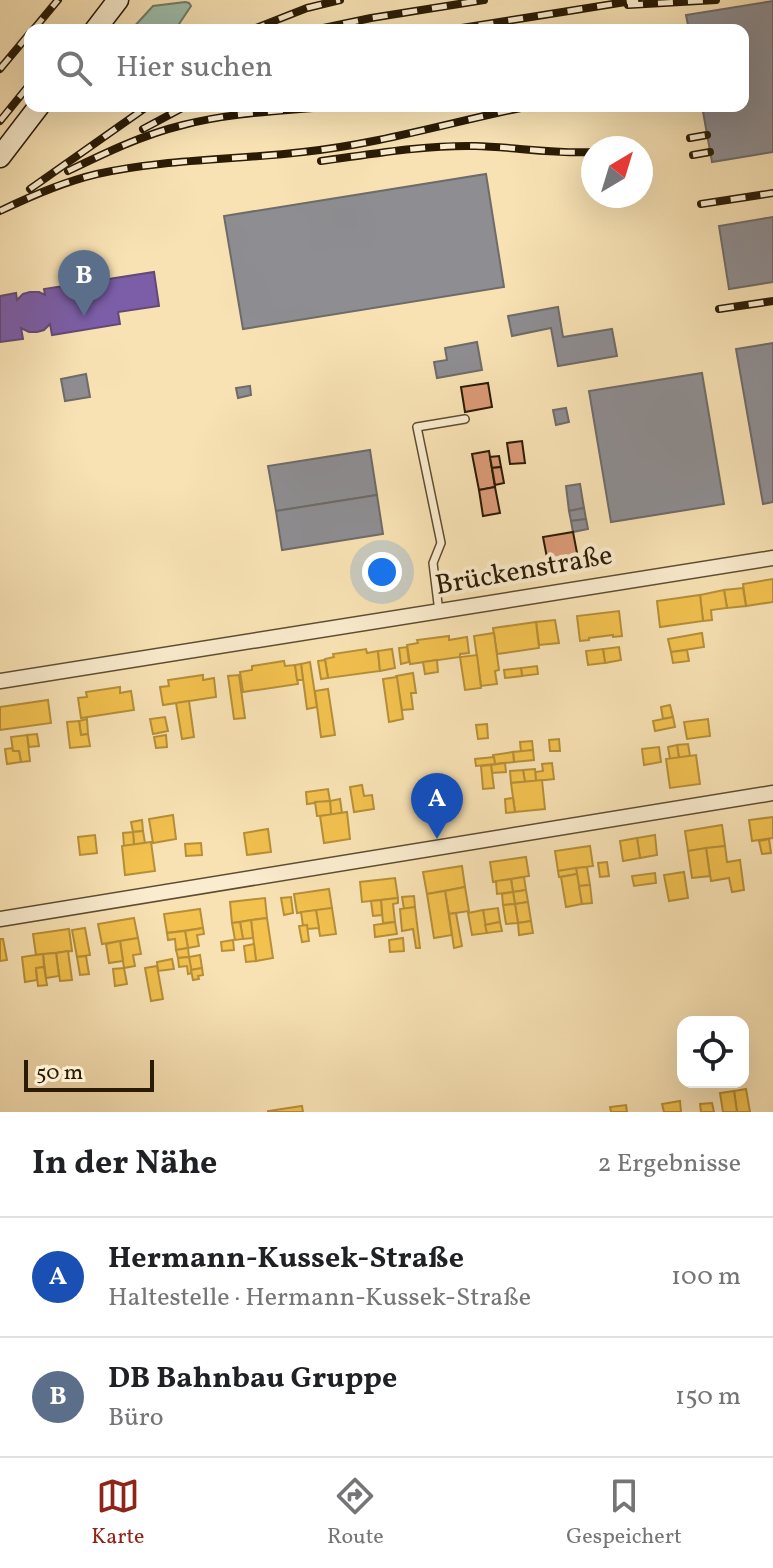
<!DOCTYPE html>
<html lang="de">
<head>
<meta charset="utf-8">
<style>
	body { margin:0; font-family:Vollkorn,serif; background:#f2f2f2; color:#202124 }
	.controls { position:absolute; right:24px; bottom:24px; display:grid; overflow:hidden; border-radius:16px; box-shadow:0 8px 32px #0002 }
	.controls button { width:72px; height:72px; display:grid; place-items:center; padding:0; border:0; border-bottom:2px solid #e0e0e0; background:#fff; color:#202124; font:40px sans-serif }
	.compass { position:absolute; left:581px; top:136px; width:72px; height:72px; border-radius:50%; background:#fff; box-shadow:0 8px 32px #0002; rotate:38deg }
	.scale { position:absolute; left:24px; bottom:20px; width:130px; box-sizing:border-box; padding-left:8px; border:4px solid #2a1b05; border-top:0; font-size:22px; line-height:28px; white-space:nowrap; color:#2a1b05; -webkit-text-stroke:6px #faecce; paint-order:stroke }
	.you { position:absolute; left:382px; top:572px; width:28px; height:28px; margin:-20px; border:6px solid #fff; border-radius:50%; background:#1a73e8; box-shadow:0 0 0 12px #1a73e833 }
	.badge { display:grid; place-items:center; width:52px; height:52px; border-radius:50%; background:#8f2418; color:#fff; font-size:26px; font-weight:700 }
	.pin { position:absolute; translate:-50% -66px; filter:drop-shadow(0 2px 4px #0008) }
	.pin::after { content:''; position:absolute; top:42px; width:28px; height:24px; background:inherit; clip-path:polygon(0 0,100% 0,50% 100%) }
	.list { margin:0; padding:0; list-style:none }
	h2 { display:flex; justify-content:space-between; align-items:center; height:104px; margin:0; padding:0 32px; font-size:34px }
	h2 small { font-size:26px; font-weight:400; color:#757577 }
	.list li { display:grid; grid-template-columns:52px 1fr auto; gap:24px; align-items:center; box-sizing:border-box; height:120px; padding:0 32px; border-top:2px solid #e0e0e0 }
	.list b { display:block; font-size:30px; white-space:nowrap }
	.list p { margin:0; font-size:26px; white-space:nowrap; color:#757577 }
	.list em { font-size:26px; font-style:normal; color:#757577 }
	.icon { flex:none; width:44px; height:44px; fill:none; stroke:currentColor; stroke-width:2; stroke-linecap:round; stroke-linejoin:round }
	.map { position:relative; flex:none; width:773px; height:1112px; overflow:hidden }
	.search { position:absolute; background:#fff; box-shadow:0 8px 32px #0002; left:24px; right:24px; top:24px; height:88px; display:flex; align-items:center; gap:20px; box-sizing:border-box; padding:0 28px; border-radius:16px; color:#757577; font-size:30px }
	.sheet { height:344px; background:#fff }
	nav { display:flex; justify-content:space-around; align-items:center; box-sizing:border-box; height:112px; border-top:2px solid #e0e0e0; background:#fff; font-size:22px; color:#757577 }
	nav a { display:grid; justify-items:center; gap:4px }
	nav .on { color:#8f2418 }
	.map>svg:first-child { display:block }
</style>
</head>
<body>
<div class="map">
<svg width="773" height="1112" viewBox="0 0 773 1112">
	<rect width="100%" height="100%" fill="#f8e2b4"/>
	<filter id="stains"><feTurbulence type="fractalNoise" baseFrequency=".0025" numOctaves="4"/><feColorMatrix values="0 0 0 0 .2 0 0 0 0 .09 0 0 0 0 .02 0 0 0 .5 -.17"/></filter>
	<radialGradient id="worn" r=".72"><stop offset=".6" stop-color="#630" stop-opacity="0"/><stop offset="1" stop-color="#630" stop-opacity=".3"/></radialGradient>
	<polygon fill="#9dbeaa" stroke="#6f7d68" stroke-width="2" points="185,2 189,3 191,6 175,30 131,30 153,6"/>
	<g fill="#f2c14e" stroke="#b68f38" stroke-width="2">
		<polygon points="773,579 773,602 746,606 743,584"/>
		<polygon points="743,588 746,606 727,608 724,590"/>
		<polygon points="724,590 727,608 711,610 712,620 703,621 700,595"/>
		<polygon points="700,595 703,621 660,627 657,601"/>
		<polygon points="619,611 622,636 613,637 613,635 589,638 589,640 580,641 577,616"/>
		<polygon points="555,620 559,643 539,645 536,622"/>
		<polygon points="536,622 539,648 497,654 493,628"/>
		<polygon points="494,633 499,670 495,671 497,684 481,686 474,636"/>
		<polygon points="702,633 704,647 671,652 668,639"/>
		<polygon points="449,636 449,640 467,637 469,653 460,654 460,657 410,664 407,645 418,643 417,640"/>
		<polygon points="407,647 409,662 401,664 399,648"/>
		<polygon points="619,647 621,660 605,663 603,649"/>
		<polygon points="366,649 367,653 378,651 380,671 328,678 325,659 334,657 333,654"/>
		<polygon points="392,649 395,668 380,671 378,651"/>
		<polygon points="603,649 605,663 588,665 586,651"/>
		<polygon points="687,650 689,661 673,663 671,652"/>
		<polygon points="477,655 481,688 465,690 460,657"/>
		<polygon points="325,660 328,678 321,679 318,661"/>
		<polygon points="437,660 438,672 425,674 423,662"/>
		<polygon points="284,661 285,666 295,665 298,684 243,692 240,672 252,670 252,666"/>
		<polygon points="310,662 317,707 307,709 301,664"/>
		<polygon points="301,664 303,680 297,680 295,665"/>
		<polygon points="537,666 538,674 522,676 521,668"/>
		<polygon points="521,668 522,676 505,678 504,670"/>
		<polygon points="413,673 416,693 411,693 413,709 402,710 396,676"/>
		<polygon points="203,675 203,680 214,678 216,697 163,705 160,687 169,686 168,680"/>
		<polygon points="239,675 245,718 234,719 228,676"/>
		<polygon points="397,677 403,719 389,722 383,679"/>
		<polygon points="120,687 120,693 131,691 134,710 81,718 78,698 87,697 86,692"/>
		<polygon points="328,689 335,735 321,737 315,691"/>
		<polygon points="48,700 51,723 0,730 0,707"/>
		<polygon points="189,701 194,737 182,739 176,703"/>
		<polygon points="670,705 673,717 663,719 661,707"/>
		<polygon points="165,717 168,731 153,734 150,719"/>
		<polygon points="673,717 675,727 655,731 653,721"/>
		<polygon points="87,719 88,734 81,735 79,721"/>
		<polygon points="708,719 710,736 687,739 684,722"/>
		<polygon points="79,721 81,735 88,734 90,746 70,748 67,722"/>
		<polygon points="487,724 488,738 478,739 476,725"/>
		<polygon points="37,734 39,746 29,747 27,735"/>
		<polygon points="27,735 30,761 21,762 19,751 13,751 11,737"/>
		<polygon points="166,735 167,747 156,748 154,737"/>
		<polygon points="559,739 560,751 550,751 549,740"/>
		<polygon points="532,741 533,750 521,752 520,742"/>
		<polygon points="688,744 690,756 679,758 677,745"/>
		<polygon points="677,745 679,758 670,759 668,747"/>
		<polygon points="659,747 661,762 644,765 642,749"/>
		<polygon points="12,748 13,751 19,751 21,762 7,764 5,749"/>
		<polygon points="533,750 534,760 514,762 513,752"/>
		<polygon points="513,752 514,762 495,764 493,755"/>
		<polygon points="696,755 700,784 670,788 666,759"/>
		<polygon points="494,757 495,764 476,766 475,759"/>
		<polygon points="505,763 506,772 492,773 491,765"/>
		<polygon points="552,763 554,779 536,781 535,772 543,771 542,764"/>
		<polygon points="491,765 494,788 483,789 481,766"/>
		<polygon points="535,769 536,781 525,782 523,770"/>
		<polygon points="523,770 525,782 511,783 510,771"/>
		<polygon points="542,780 545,809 515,812 511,783"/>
		<polygon points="362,785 364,796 372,795 374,809 354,812 350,787"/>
		<polygon points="328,789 330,801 307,804 306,792"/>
		<polygon points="513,798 515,812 506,813 505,799"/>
		<polygon points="340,799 342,813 331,815 330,801"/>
		<polygon points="330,801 331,815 317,816 315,802"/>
		<polygon points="347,812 350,839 324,843 320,816"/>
		<polygon points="173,815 176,839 153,843 149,819"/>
		<polygon points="773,817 773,838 752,841 749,820"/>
		<polygon points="142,820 143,831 133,832 131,822"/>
		<polygon points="722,825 725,846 688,851 685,831"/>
		<polygon points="268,829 271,852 247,855 244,833"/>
		<polygon points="143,831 145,843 134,845 133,832"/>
		<polygon points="133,832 134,845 124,846 123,833"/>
		<polygon points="95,835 97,853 80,855 78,837"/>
		<polygon points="655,835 657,855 640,858 637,838"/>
		<polygon points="637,838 640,858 623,861 620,841"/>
		<polygon points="769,839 771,853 762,854 759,841"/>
		<polygon points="151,842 155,871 125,875 122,846"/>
		<polygon points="201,843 202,855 186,856 185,844"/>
		<polygon points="590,846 593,866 558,871 555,851"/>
		<polygon points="725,846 727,862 740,860 744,890 732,892 729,878 711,881 706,848"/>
		<polygon points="706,848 710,876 692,878 688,851"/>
		<polygon points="526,857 529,876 493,882 490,862"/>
		<polygon points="607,862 609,876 600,877 598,863"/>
		<polygon points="462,866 465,887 427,894 423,872"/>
		<polygon points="587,867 590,885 579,886 576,868"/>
		<polygon points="576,868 577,874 559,877 558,871"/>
		<polygon points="684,872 688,898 669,901 664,875"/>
		<polygon points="655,873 656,883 634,886 632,876"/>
		<polygon points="577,874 582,904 566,907 561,877"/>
		<polygon points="524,877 526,890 513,892 511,879"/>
		<polygon points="395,878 398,898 362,902 360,882"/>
		<polygon points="511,879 513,892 497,894 496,881"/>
		<polygon points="590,885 592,903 582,904 579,886"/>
		<polygon points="465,887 469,911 449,914 445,891"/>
		<polygon points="329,889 332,908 297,913 294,894"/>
		<polygon points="526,890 528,902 515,904 513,892"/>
		<polygon points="445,891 452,935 434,938 427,894"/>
		<polygon points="513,892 515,904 503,905 502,894"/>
		<polygon points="414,896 415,907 404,909 402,897"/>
		<polygon points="291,897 293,913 284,915 281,898"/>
		<polygon points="265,898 267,918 232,923 230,902"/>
		<polygon points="398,898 398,903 393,904 395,922 383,923 381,900"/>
		<polygon points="381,900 382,915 373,916 371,901"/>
		<polygon points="528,902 531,921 518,923 515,904"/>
		<polygon points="515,904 518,923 506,924 503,905"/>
		<polygon points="415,907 420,948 416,948 413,929 402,931 400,909"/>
		<polygon points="332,908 336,934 320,936 316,910"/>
		<polygon points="498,908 500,922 485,925 483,910"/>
		<polygon points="200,909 203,928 167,933 164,914"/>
		<polygon points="316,910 319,928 307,929 307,925 303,926 301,912"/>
		<polygon points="483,910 487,933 472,935 468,913"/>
		<polygon points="456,913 462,946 454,948 449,914"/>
		<polygon points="134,918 138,938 102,944 98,924"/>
		<polygon points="267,918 273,958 256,961 251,920"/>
		<polygon points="251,920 253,938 243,939 240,922"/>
		<polygon points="531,921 533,933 519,935 518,923"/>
		<polygon points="240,922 243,939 235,940 232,923"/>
		<polygon points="395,922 397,934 375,937 374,925"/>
		<polygon points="500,922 502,931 487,933 485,925"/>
		<polygon points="307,925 309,941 302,942 299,926"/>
		<polygon points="85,928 90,955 77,957 72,930"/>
		<polygon points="203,928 204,934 197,935 199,946 188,948 185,931"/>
		<polygon points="69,929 72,951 36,955 33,934"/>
		<polygon points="185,931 188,948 176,950 175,939 168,940 167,933"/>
		<polygon points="138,938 141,954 133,955 135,966 124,968 120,941"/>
		<polygon points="403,938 404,951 390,952 389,940"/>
		<polygon points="0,939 3,939 7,960 0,961"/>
		<polygon points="233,940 234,950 222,951 221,942"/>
		<polygon points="120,941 123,961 109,963 106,944"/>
		<polygon points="254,944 256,961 246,962 244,946"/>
		<polygon points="188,948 189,957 178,958 176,950"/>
		<polygon points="68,951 72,980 60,981 56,953"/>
		<polygon points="56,953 59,976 46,978 43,954"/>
		<polygon points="43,954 44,967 36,968 37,980 25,982 22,957"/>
		<polygon points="200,955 202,968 191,970 189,957"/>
		<polygon points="86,956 89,974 80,975 77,957"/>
		<polygon points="189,957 192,973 188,974 187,966 179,967 178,958"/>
		<polygon points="172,959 174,969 158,971 157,962"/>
		<polygon points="157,966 163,999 151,1001 145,968"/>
		<polygon points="44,967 47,985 38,986 36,968"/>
		<polygon points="124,968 127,984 115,986 113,969"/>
		<polygon points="202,968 203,975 198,976 199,979 193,980 191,970"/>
		<polygon points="746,1089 750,1112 737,1112 734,1091"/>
		<polygon points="734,1091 737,1112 723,1112 720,1093"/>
		<polygon points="680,1101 681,1112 664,1112 662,1104"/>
		<polygon points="712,1103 714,1112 701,1112 700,1104"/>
		<polygon points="626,1105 627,1112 611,1112 610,1107"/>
		<polygon points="302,1106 303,1112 268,1112 268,1111"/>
	</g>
	<polygon fill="#7b5ea7" stroke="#634a76" stroke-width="2" points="154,272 159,306 118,312 120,324 52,335 50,324 44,330 37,332 29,332 21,328 23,339 0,342 0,296 16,293 17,300 23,294 30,292 39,292 45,295 44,289"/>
	<g fill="#8d8d92" stroke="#6f6b68" stroke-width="2">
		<polygon points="773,1 773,152 712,162 702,106 743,106 743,30 689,30 686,15"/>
		<polygon points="486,174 504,287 243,329 224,216"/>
		<polygon points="773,217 773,282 729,289 719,226"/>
		<polygon points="558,307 563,337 612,329 617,356 558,366 551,328 512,336 508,316"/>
		<polygon points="477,342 482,370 437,378 434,362 447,360 445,348"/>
		<polygon points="773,343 773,502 763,504 736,349"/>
		<polygon points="702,373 724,504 611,522 589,391"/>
		<polygon points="86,374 90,397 65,401 61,379"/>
		<polygon points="250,386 251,395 238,398 236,388"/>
		<polygon points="566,408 569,422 556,425 553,410"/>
		<polygon points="370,450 377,495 276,511 268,466"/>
		<polygon points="580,484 584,508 569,511 566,486"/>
		<polygon points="377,495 383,534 282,550 276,511"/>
		<polygon points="584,508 586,519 571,521 569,511"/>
		<polygon points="586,519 588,529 573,532 571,521"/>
	</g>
	<g fill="#da9a76" stroke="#2a1b05" stroke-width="2">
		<polygon points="488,383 492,407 465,412 461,387"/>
		<polygon points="522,441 525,463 510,464 507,443"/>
		<polygon points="489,451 495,487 479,490 472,454"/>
		<polygon points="499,456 501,467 492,468 490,457"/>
		<polygon points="501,467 504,483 495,485 492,468"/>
		<polygon points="495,487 500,513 483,516 479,490"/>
		<polygon points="573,532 578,558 548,563 543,537"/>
	</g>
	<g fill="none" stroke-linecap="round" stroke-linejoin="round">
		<defs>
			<polyline id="lane" points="439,612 433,563 441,543 417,427 465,419"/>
			<g id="street">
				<polyline points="0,681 773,558"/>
				<polyline points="0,919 773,793"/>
			</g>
			<g id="secondary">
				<polyline points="95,30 118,0"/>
				<polyline points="0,157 39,106"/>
			</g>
		</defs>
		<use href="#lane" stroke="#5e4d31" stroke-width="10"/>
		<use href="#street" stroke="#5e4d31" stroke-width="17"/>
		<use href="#secondary" stroke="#2a1b05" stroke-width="23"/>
		<use href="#lane" stroke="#faecce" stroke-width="7"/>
		<use href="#street" stroke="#faecce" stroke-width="14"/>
		<use href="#secondary" stroke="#faecce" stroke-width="20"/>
		<defs>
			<g id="rail">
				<polyline points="628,5 716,0"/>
				<polyline points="33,30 58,0"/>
				<polyline points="251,30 307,8 340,0"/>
				<polyline points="314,30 371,18 484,0"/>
				<polyline points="449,30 638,0"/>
				<polyline points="0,69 30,33"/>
				<polyline points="0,121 30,84"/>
				<polyline points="143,129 186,106"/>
				<polyline points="690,138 707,135"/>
				<polyline points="623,148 632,146"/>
				<polyline points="693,155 710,152"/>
				<path d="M321,161C373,154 423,145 475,146C515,147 553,154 593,152"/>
				<path d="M68,171C105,153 142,135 183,125C233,112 285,111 336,106"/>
				<polyline points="30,189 148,106"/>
				<polyline points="701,204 773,193"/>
				<path d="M0,211C31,196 63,182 97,174C164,159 235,160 303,152C380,144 455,121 530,106"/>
				<polyline points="719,309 773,301"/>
			</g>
		</defs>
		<use href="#rail" stroke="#2a1b05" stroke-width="8"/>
		<use href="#rail" stroke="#faecce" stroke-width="5" stroke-dasharray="15" stroke-linecap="butt"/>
	</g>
	<g text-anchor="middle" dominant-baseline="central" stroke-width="8" stroke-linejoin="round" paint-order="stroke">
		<g font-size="28" fill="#2a1b05" stroke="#faecce">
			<text transform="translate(524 571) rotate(-10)">Brückenstraße</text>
		</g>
	</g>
	<rect width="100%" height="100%" filter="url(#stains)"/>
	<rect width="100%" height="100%" fill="url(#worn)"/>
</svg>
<div class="controls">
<button><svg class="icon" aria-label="locate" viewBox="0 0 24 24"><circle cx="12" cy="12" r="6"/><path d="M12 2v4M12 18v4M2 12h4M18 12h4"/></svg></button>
</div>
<svg class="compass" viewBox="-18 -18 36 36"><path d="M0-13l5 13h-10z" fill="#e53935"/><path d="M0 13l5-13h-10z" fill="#757577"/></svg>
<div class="scale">50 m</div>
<div class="you"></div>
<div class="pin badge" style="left:437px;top:839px;background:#1a4fb4">A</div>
<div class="pin badge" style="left:84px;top:316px;background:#5c6f8a">B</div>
<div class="search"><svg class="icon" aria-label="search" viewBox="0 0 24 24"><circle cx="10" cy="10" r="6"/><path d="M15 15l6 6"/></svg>Hier suchen</div>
</div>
<section class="sheet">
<h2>In der Nähe<small>2 Ergebnisse</small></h2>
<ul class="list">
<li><span class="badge" style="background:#1a4fb4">A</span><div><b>Hermann-Kussek-Straße</b><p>Haltestelle · Hermann-Kussek-Straße</p></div><em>100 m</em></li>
<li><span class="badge" style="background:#5c6f8a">B</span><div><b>DB Bahnbau Gruppe</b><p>Büro</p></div><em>150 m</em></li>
</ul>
</section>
<nav>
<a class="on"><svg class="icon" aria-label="map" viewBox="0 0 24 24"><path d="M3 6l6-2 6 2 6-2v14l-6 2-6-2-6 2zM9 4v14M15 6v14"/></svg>Karte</a>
<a><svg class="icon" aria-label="directions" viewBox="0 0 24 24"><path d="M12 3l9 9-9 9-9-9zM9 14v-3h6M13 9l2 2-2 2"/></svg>Route</a>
<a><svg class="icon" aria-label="saved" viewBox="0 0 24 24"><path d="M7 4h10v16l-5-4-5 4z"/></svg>Gespeichert</a>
</nav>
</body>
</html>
